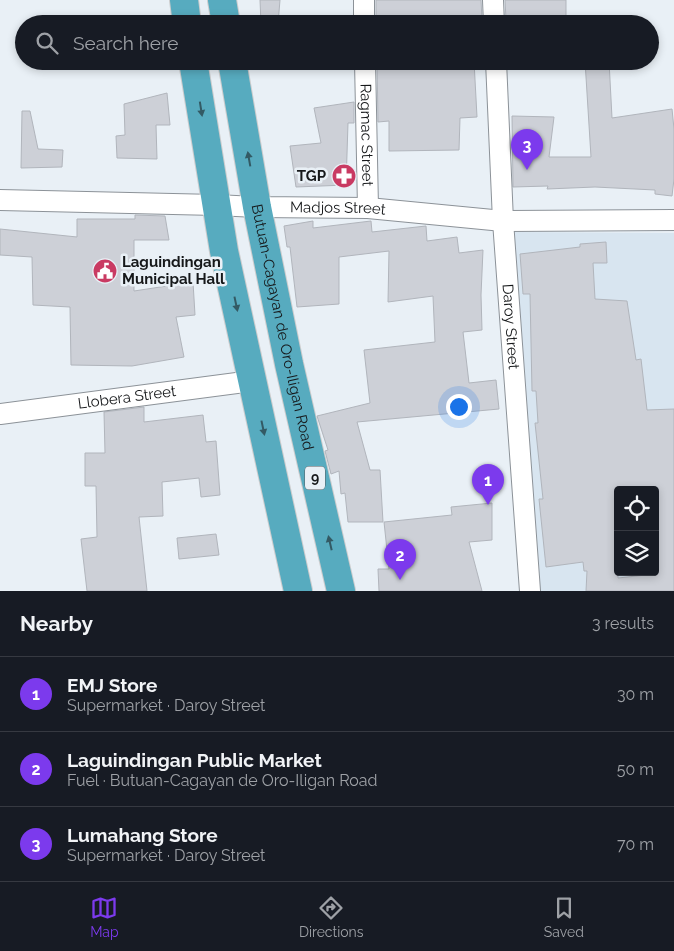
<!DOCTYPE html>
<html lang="en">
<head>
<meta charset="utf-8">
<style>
	body { margin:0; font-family:Raleway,sans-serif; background:#242831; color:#f1f3f6 }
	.controls { position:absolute; right:15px; bottom:15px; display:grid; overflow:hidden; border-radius:5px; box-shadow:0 2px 8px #0003 }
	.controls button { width:45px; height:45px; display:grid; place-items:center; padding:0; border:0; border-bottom:1px solid #363941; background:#171b24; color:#f1f3f6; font:25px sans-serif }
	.you { position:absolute; left:458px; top:406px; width:18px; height:18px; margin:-12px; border:4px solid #fff; border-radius:50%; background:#1a73e8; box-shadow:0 0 0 8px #1a73e833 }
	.badge { display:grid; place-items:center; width:32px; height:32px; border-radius:50%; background:#7c3aed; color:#fff; font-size:16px; font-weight:700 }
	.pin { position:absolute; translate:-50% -41px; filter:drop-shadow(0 1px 2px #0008) }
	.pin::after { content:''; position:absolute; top:26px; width:18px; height:15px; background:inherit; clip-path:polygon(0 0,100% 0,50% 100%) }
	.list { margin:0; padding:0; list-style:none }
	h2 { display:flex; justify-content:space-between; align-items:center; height:65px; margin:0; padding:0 20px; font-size:21px }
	h2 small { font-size:16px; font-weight:400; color:#9ea1a6 }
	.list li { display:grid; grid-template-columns:32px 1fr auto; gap:15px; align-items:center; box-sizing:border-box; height:75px; padding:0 20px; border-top:1px solid #363941 }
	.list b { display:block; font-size:19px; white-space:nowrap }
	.list p { margin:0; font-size:16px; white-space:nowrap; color:#9ea1a6 }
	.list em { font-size:16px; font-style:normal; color:#9ea1a6 }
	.icon { flex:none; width:28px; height:28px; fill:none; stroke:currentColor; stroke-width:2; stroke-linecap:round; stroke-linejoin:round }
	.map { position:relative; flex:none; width:674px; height:591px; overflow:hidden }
	.search { position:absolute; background:#171b24; box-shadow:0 2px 8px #0003; left:15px; right:15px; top:15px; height:55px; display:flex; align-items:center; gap:12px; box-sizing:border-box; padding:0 18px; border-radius:28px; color:#9ea1a6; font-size:19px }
	.sheet { height:290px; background:#171b24 }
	nav { display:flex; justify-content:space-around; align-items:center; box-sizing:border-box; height:70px; border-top:1px solid #363941; background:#171b24; font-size:14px; color:#9ea1a6 }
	nav a { display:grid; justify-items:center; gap:2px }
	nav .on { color:#7c3aed }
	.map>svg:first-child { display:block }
</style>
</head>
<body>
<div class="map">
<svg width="674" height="591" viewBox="0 0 674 591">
	<rect width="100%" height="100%" fill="#e9f0f6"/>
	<path fill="#d8e5f0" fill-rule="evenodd" d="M512,232L674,233V591H540ZM618,490H655V572H618Z"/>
	<g fill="#cdd0d7" stroke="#b1b5bc" fill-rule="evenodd">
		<polygon points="260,0 280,0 278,24 261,24"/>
		<polygon points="376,0 481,0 482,20 472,20 472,24 376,24"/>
		<polygon points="505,0 566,0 566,17 506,19"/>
		<polygon points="377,61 474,61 477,117 460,118 459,150 389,151 389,121 378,122"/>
		<polygon points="585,61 609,61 612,118 672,109 674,129 674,179 672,196 655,194 655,190 595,187 547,189 548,186 513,187 512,116 554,117 549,157 591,157"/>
		<polygon points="167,93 170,125 156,125 157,159 117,158 116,136 125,135 124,104"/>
		<polygon points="354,102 354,123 348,123 346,185 296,187 290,146 321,143 314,108"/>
		<polygon points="22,111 30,111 38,149 63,150 62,167 21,168"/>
		<polygon points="135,215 165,216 169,240 134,240 134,291 193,282 195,315 176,317 184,357 132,366 71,365 70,307 33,305 32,257 0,255 0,229 77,237 77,219 135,219"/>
		<polygon points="313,221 313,228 371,221 372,232 426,226 427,241 457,237 459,253 483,250 481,295 482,330 463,332 469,383 496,380 499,409 357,422 370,470 380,470 383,522 348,522 345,493 341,494 339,471 331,474 325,451 328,450 317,416 370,403 364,350 435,342 433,296 388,302 389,251 339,257 339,304 297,307 290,247 287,247 284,226"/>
		<path d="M606,242L607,263H593L595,299L627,301L636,360L641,359L647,410L674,409V591H586L587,571H584L583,562L546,567L539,499H543L535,423H538L536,391H532L530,294H523L520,254L580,247V244ZM618,490H655V574L618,578Z"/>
		<polygon points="144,407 144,422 203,415 206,442 216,441 220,495 201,497 199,478 162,482 163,516 139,517 147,591 87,591 81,539 97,537 96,486 85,486 85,453 105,453 104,412"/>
		<polygon points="492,503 492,540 469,542 482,591 379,591 378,569 389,569 384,522 452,515 451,507"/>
		<polygon points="216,534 219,555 179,559 177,538"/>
	</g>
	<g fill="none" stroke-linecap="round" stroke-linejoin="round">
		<defs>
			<g id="minor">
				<polyline points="364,0 364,24"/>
				<polyline points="493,0 494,24"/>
				<path id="s1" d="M365,61L368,208"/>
				<path id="s2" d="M496,61L503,221L530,591"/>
				<path id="s3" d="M0,200L216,205L257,207L368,208L503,221L674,220"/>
				<path id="s4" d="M0,414L252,381"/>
			</g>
			<g id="trunk">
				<polyline points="184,0 187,24"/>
				<polyline points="222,0 226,24"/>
				<polyline points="193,61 224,251 298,591"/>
				<path id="s5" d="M232,61L257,207L289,364L341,591"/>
			</g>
		</defs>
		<use href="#minor" stroke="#8c9298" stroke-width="22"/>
		<use href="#trunk" stroke="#cccccd" stroke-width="30"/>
		<use href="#minor" stroke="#fff" stroke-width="20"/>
		<use href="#trunk" stroke="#57abbf" stroke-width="28"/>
	</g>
	<defs><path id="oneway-solid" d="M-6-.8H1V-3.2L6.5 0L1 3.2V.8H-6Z" transform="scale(1.25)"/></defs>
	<g fill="#335a64">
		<use href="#oneway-solid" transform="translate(201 109) rotate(81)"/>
		<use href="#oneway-solid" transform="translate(249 159) rotate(-100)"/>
		<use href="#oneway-solid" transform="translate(236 304) rotate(78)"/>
		<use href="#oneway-solid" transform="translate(263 428) rotate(78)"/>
		<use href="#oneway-solid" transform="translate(330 543) rotate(-103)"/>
	</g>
	<defs>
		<symbol id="pharmacy-disc" viewBox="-11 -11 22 22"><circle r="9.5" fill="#c93a62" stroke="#e9f0f6"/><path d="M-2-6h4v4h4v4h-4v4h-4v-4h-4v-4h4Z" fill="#fff"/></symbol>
		<symbol id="civic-disc" viewBox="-11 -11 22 22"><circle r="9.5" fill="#c93a62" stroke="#e9f0f6"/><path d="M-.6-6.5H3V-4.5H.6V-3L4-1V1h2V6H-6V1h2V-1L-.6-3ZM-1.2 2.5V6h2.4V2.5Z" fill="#fff"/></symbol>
	</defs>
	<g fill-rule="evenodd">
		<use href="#pharmacy-disc" x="330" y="162" width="28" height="28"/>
		<use href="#civic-disc" x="91" y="257" width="28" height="28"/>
	</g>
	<g text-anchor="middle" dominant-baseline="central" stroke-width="5" stroke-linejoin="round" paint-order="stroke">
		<rect fill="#e9f0f6" stroke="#55595c" stroke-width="1" x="305" y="466.5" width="20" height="23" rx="4"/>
		<g font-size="14" font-weight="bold" fill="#16181a">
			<text x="315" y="478">9</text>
		</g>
		<g font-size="15" fill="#16181a" stroke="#e9f0f6">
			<text stroke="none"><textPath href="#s1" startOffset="74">Ragmac Street</textPath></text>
			<text stroke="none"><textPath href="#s3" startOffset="338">Madjos Street</textPath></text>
			<text stroke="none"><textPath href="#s2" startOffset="266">Daroy Street</textPath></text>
			<text stroke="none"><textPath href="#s5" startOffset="271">Butuan-Cagayan de Oro-Iligan Road</textPath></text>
			<text stroke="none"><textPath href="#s4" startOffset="128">Llobera Street</textPath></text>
		</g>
		<g font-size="15" font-weight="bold" fill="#16181a" stroke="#e9f0f6" text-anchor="end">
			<text x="326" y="176">TGP</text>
			<text x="122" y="262" text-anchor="start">Laguindingan<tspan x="122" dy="17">Municipal Hall</tspan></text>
		</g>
	</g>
</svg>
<div class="controls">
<button><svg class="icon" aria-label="locate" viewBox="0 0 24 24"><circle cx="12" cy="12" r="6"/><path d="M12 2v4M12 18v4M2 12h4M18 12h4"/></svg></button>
<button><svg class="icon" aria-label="layers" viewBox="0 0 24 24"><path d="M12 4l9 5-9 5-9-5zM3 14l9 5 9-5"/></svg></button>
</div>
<div class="you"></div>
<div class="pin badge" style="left:488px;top:505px">1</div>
<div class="pin badge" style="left:400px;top:580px">2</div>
<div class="pin badge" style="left:527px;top:170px">3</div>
<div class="search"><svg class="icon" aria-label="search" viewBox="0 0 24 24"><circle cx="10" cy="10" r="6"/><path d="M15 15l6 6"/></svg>Search here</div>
</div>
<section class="sheet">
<h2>Nearby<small>3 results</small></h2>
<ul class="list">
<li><span class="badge">1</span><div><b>EMJ Store</b><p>Supermarket · Daroy Street</p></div><em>30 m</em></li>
<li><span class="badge">2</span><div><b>Laguindingan Public Market</b><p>Fuel · Butuan-Cagayan de Oro-Iligan Road</p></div><em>50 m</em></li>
<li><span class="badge">3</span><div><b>Lumahang Store</b><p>Supermarket · Daroy Street</p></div><em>70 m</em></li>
</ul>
</section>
<nav>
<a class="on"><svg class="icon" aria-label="map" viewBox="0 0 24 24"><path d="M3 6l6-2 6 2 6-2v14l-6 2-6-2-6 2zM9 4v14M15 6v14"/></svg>Map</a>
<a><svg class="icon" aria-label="directions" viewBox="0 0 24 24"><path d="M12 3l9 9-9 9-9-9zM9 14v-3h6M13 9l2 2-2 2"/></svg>Directions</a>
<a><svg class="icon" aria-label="saved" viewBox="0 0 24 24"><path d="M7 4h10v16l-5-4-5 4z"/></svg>Saved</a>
</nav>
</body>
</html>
